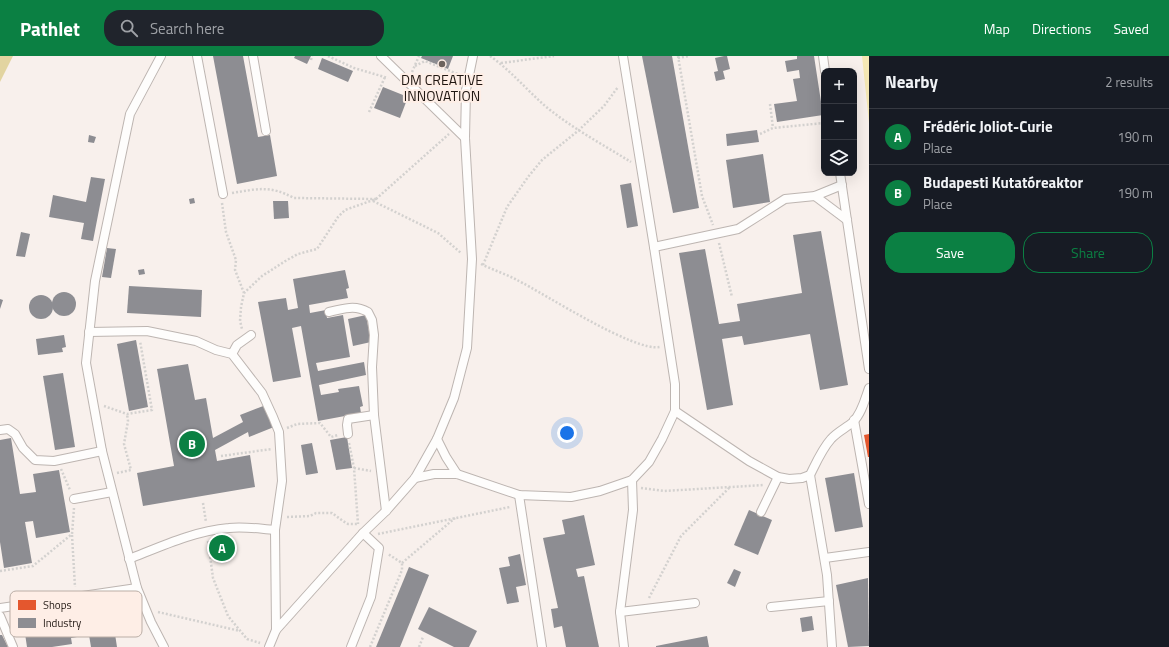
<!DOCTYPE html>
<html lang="en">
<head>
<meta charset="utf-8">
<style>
	body { margin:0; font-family:"Titillium Web",sans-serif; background:#20242c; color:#f1f3f6 }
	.controls { position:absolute; right:12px; top:12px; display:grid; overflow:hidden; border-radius:8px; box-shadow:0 4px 16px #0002 }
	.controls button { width:36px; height:36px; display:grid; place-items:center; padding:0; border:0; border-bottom:1px solid #363941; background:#171b24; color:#f1f3f6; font:20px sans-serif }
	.you { position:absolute; left:567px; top:377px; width:14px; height:14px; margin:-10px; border:3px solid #fff; border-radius:50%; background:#1a73e8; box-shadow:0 0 0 6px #1a73e833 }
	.badge { display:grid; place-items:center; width:26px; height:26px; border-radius:50%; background:#0b8043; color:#fff; font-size:13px; font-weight:700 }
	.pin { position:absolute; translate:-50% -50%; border:2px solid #fff; box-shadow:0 1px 4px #0006 }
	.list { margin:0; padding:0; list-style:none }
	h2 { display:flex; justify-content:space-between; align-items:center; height:52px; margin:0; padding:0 16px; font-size:17px }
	h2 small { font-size:13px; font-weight:400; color:#9ea1a6 }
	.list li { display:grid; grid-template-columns:26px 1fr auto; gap:12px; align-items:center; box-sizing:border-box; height:56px; padding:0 16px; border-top:1px solid #363941 }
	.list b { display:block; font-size:15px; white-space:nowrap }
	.list p { margin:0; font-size:13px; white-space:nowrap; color:#9ea1a6 }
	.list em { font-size:13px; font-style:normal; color:#9ea1a6 }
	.actions { display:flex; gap:8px; padding:12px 16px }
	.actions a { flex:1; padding:9px 0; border:1px solid #0b8043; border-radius:16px; text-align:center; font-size:14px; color:#0b8043 }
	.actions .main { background:#0b8043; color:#fff }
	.icon { flex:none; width:22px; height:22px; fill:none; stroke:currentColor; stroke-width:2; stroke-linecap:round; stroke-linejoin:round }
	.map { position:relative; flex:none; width:869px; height:591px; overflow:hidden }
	header { display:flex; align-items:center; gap:24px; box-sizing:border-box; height:56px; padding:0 20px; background:#0b8043; color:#fff }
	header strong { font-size:19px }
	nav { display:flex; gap:22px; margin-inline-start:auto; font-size:14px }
	.search { width:280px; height:36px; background:#20242c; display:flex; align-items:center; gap:10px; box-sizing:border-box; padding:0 14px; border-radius:16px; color:#9ea1a6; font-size:15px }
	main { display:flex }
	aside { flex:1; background:#171b24 }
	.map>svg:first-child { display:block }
</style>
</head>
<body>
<header>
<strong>Pathlet</strong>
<div class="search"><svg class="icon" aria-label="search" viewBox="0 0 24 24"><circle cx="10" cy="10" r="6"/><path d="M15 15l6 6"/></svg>Search here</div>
<nav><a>Map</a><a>Directions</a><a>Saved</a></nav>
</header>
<main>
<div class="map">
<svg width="869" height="591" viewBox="0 0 869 591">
	<rect width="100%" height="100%" fill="#f8f0ec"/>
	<polygon fill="#f5e8b4" points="862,0 869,0 869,67"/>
	<polygon fill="#e2d4a0" points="0,0 13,0 0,26"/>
	<polygon fill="#e4572e" points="869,378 869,401 868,401 864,379"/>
	<g fill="#8d8d92">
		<polygon points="213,0 243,0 258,81 270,79 277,120 237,128"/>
		<polygon points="295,0 311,0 307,8 294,2"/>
		<polygon points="422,0 453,0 448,13 421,2"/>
		<polygon points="642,0 672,0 699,152 673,157"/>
		<polygon points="724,0 727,0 730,13 723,15 725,23 716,25 714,16 718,15 715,2"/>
		<polygon points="797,0 814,0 823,59 777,66 774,48 797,45 793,23 800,22 799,14 787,16 785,5 797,3"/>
		<polygon points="322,2 353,15 348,26 318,13"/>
		<polygon points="383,31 408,41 400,62 374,52"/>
		<polygon points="757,74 759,86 727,90 726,78"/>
		<polygon points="89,79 96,81 94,87 88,86"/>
		<polygon points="763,98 770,146 733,152 726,104"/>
		<polygon points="91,121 105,123 93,185 81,183 84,167 49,161 53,139 86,146"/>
		<polygon points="631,127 638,170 627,172 620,129"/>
		<polygon points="194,142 195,147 190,148 189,143"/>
		<polygon points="273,145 288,145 289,162 274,163"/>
		<polygon points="821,175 848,329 820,334 810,278 744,289 742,280 722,283 733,349 707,354 679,197 705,193 719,268 740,265 737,248 802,237 793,179"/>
		<polygon points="21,176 30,178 25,201 16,200"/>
		<polygon points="107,192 116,193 111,222 102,221"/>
		<polygon points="144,213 145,218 139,219 138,214"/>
		<polygon points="345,214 349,232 346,233 348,242 309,249 310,257 326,254 327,262 343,259 350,301 316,307 318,315 364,306 366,319 319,329 321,339 339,336 338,333 359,330 363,350 360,351 361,357 318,365 301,270 292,272 301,321 273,326 258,246 286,242 288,254 298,252 293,223"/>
		<polygon points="129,230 202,234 201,261 127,257"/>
		<circle cx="64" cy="248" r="12"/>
		<circle cx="41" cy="251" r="12"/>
		<polygon points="0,243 3,244 0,253"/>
		<polygon points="366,259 371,286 353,290 348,263"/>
		<polygon points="64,279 66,291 62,292 63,296 38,299 36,283"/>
		<polygon points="136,284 148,351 129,355 117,288"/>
		<polygon points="188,308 195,344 206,342 213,382 243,366 240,359 266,349 274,371 249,381 248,376 215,394 217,405 250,399 255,431 143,450 137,417 174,410 157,313"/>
		<polygon points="63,317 75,391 55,394 43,320"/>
		<polygon points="347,381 352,412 336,414 330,384"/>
		<polygon points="11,382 20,438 36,436 33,418 59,414 70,476 36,482 33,465 25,466 32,507 4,512 0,486 0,384"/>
		<polygon points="312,387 318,417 306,419 301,389"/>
		<polygon points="854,417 863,471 835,476 825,422"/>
		<polygon points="749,454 772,464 758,499 734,489"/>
		<polygon points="584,459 595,509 576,513 578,521 584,520 599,591 566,591 562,570 554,572 551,553 558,552 543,482 565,478 562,464"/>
		<polygon points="520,498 526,529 516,531 519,546 507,548 499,512 510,510 508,501"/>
		<polygon points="409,511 429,519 400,591 376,591"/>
		<polygon points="734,513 741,516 735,531 727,527"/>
		<polygon points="868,522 869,590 848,591 836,529"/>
		<polygon points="429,551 477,575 469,591 454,591 418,573"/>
		<polygon points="111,552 117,591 91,591 89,579 71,582 72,588 52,591 27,591 24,571 68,565 69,571 87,568 85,556"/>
		<polygon points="812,560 814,574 802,576 800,562"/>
		<polygon points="0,579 2,579 8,591 0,591"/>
		<polygon points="707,580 709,591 656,591 656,590"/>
	</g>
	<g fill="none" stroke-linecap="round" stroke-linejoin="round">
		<defs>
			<g id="lane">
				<polyline points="161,0 130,58 95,225 86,307 102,395 137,532 151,566 164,591"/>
				<polyline points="197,0 223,138"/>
				<polyline points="253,0 266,75"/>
				<polyline points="381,0 465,82"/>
				<polyline points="823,0 825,15"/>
				<polyline points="840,117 869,313"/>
				<polyline points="815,140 847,164"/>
				<polyline points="654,191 738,173 785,143 815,140 842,129"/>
				<path d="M329,256C344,253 354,248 368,256L372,264L374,279L372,311L374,359L386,455"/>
				<polyline points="89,276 147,275 196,285 216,294 232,298 262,337 273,361 279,376 282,425 275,474 276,574"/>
				<polyline points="232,298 237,289 251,279"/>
				<path d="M675,355L749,405L778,421L789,423L802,422L810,419C816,407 822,393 831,383C837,376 846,372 853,366C862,357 865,343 869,332"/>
				<polyline points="854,364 869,448"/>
				<polyline points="0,374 8,373 15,378 23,392 35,404 54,405 102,395"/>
				<polyline points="348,378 347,369 348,363 374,359"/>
				<polyline points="457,418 446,401 437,383 454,342 467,292 472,203 465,82 466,34 473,0"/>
				<polyline points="810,419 827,519 832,591"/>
				<polyline points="415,422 434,418 457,418 519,439 571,441 600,435 632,424 649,406 662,383 675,355 675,328 654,191 623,0"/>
				<polyline points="519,439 542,591"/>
				<polyline points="74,443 112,436"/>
				<polyline points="761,456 778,421"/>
				<polyline points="825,502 869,496"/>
				<path d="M129,503C162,490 194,475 229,472C244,470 260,473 275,474"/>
				<polyline points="771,551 829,545"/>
				<polyline points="0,552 137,532"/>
				<polyline points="620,556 695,547"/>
				<polyline points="0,560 13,591"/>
				<polyline points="269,591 276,574 363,477 386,455 415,422 437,383"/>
				<polyline points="351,591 371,541 379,492 363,477"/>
				<polyline points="624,591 620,556 633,454 632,424"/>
			</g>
		</defs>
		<use href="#lane" stroke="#bdb5b1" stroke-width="10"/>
		<g stroke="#d3d1cf" stroke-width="2.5" stroke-dasharray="2 2" stroke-linecap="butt">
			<polyline points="328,0 354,12 388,22"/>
			<path d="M490,0C510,14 526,33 544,49C570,71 602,88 631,106"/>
			<polyline points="678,0 702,140 713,169"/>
			<polyline points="678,2 689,0"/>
			<polyline points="311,4 312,0"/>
			<polyline points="501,7 554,0"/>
			<polyline points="415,10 425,5 460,19"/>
			<polyline points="412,16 419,0"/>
			<polyline points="770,48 773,72"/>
			<polyline points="369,56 385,21"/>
			<polyline points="760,78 773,72 824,67"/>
			<path d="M232,137C257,133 270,129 294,142L376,143L345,154L338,161L317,193L298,198L287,204L262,220L244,237"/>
			<polyline points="376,143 449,78"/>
			<polyline points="373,145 438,177 461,197"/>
			<polyline points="222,147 226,176 236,204 235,214 244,237 241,251 240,265 242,273"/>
			<polyline points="719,187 732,241"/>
			<path d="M481,208C493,214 506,218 517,224C545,238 634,296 660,291"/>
			<polyline points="483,209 507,151 528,121 542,104 579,74 604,50 618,31"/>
			<polyline points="104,350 127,358 152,354 140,285"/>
			<polyline points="287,372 297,368 320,367 331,381 338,379"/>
			<polyline points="349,387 354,412 358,468"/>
			<polyline points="221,400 272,393"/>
			<polyline points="354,412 371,415"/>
			<polyline points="61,413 70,434"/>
			<polyline points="117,417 131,414 124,388 128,365 127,358"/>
			<polyline points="641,432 664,435 764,429"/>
			<polyline points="203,447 206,466"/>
			<polyline points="287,461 310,460 316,457 332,457 343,465 348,468 358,468"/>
			<polyline points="378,478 510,451"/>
			<polyline points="72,479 75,531"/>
			<polyline points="208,485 213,522 228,560 247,583 260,587"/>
			<polyline points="402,507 455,462"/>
			<polyline points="0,515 33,510 72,478 74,452"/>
			<polyline points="649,542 681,480 730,431"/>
			<polyline points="158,556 240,575"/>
			<polyline points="370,591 402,514 402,507 388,498"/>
			<polyline points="419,591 423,581"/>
		</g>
		<use href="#lane" stroke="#fefdfc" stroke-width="8"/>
	</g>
	<circle fill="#6c635e" stroke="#feeee6" stroke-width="1.5" cx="442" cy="8" r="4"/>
	<g text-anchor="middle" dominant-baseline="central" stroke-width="4" stroke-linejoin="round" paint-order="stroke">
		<g font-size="14" fill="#201712" stroke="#feeee6">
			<text x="442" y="23">DM CREATIVE<tspan x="442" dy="16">INNOVATION</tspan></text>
		</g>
	</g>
	<rect x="10" y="535" width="132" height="46" rx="6" fill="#feeee6" stroke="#bbaea6" stroke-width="1"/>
	<rect x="18" y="544" width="18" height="10" fill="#e4572e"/>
	<rect x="18" y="562" width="18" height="10" fill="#8d8d92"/>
	<g font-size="11" fill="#201712">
		<text x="43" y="553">Shops</text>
		<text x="43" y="571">Industry</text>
	</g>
</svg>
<div class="controls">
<button>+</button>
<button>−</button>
<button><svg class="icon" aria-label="layers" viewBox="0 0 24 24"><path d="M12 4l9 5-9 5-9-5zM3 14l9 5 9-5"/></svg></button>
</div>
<div class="you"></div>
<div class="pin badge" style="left:222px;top:492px">A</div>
<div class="pin badge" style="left:192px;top:388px">B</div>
</div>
<aside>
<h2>Nearby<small>2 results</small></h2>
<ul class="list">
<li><span class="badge">A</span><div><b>Frédéric Joliot-Curie</b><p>Place</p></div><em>190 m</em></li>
<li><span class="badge">B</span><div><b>Budapesti Kutatóreaktor</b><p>Place</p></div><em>190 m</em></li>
</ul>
<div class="actions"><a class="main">Save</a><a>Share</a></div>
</aside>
</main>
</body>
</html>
